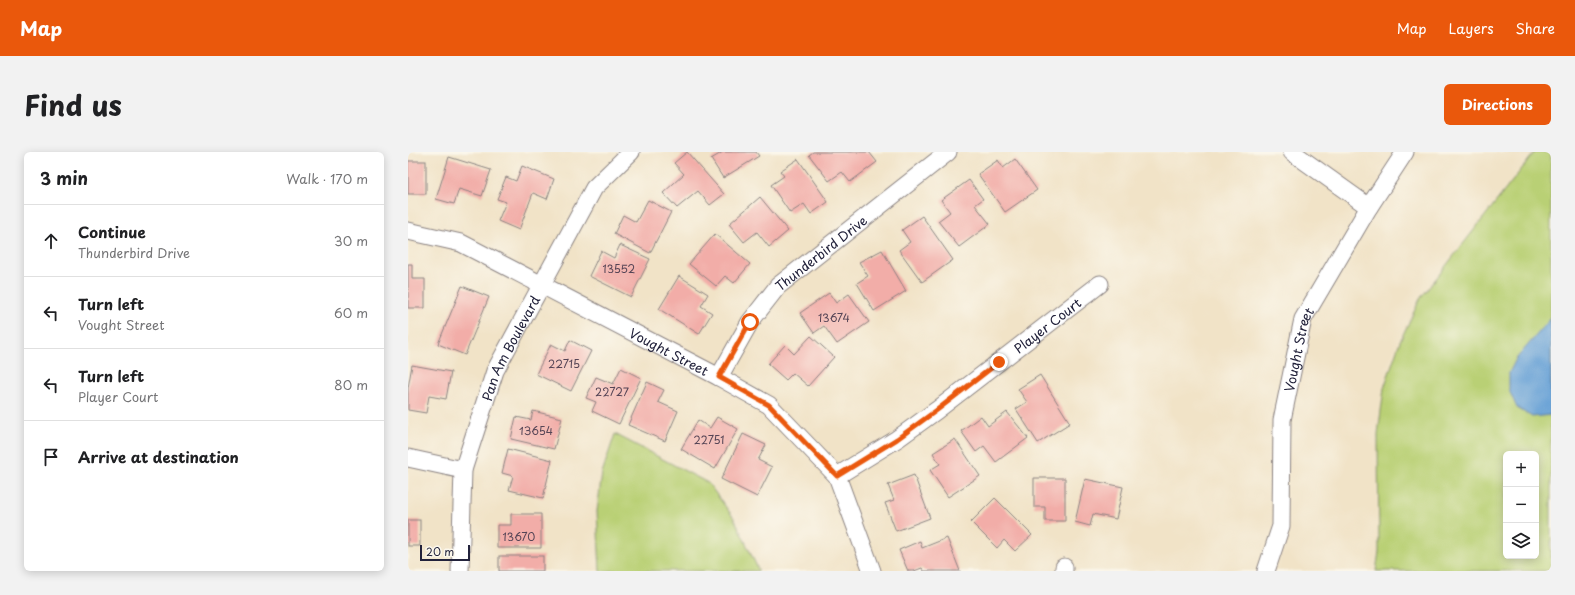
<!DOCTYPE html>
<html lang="en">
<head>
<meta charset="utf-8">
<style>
	body { margin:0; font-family:"Playpen Sans",sans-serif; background:#f2f2f2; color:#202124 }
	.controls { position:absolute; right:12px; bottom:12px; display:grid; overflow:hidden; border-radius:6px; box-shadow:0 2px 10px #0003 }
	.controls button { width:36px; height:36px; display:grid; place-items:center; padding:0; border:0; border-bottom:1px solid #e0e0e0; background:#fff; color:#202124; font:20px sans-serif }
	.scale { position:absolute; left:12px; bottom:10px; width:50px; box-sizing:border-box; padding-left:4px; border:2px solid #22223b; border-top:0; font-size:11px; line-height:14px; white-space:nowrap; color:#22223b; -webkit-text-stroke:3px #fbf7ec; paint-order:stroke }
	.stop { position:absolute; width:12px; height:12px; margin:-9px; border:3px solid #ea580c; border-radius:50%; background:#fff }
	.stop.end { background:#ea580c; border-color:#fff; box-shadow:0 1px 4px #0008 }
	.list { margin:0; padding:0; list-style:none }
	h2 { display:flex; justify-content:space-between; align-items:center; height:52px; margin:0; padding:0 16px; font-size:17px }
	h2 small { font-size:13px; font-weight:400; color:#757577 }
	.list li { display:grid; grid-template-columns:26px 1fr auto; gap:12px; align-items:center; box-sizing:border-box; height:72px; padding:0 16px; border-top:1px solid #e0e0e0 }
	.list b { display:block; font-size:15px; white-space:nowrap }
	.list p { margin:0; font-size:13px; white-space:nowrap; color:#757577 }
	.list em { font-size:13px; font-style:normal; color:#757577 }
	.icon { flex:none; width:22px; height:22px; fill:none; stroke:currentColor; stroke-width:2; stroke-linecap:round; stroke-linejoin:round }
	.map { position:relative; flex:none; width:1143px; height:419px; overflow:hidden; border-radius:6px }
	header { display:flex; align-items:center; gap:24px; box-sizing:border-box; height:56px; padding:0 20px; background:#ea580c; color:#fff }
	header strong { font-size:19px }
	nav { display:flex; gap:22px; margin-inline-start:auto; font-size:14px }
	.intro { display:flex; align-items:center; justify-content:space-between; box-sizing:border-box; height:96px; padding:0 24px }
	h1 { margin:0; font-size:28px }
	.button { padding:10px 18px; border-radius:6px; background:#ea580c; color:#fff; font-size:14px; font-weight:700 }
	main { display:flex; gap:24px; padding:0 24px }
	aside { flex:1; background:#fff; border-radius:6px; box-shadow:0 2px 10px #0003 }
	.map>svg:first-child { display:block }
</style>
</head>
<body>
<header>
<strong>Map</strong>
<nav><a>Map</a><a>Layers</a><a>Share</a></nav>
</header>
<div class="intro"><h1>Find us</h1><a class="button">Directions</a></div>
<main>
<aside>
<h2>3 min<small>Walk · 170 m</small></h2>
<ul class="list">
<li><svg class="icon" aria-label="ahead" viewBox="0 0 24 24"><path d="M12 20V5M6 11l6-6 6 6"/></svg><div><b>Continue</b><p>Thunderbird Drive</p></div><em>30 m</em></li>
<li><svg class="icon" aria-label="left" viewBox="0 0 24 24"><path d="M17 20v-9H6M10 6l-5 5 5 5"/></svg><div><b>Turn left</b><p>Vought Street</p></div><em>60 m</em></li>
<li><svg class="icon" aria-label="left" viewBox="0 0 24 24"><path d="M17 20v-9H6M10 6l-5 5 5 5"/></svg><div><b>Turn left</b><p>Player Court</p></div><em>80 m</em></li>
<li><svg class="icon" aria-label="arrive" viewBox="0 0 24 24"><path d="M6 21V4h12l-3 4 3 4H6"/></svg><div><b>Arrive at destination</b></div></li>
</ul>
</aside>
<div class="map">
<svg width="1143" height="419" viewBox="0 0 1143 419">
	<rect width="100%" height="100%" fill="#fbf7ec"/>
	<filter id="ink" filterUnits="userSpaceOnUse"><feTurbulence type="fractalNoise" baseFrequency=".025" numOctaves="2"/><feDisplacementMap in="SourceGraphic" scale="8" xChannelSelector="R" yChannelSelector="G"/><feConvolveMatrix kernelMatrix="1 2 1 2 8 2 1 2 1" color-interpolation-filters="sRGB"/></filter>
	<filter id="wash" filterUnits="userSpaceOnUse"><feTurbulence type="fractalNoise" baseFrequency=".012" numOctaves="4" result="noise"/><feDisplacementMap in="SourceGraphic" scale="16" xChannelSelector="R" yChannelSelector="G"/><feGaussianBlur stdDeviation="0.9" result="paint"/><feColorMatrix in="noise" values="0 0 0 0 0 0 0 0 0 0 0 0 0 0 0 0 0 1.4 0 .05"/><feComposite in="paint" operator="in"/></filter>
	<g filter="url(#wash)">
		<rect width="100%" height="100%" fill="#f1e3c7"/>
		<g fill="#b9d075" stroke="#6e7958" fill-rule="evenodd">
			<path d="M1127,0H1143V419H968L971,400L970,282L976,236L992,189L1012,147ZM1098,302H1128V404H1098Z"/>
			<polygon points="207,282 300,331 326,366 351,419 192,419 189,359 194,321"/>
		</g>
		<polygon fill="#67a1d6" stroke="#446288" points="1143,166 1143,263 1124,265 1109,256 1101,238 1101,221 1108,207"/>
		<g id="blocks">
			<g fill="#f2ada8">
				<polygon points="279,0 316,42 302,53 290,39 269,56 255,41 276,22 266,11"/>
				<polygon points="315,0 348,0 351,4 315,26 303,7"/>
				<polygon points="405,0 461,0 469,10 442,30 434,20 421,29 401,3"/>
				<polygon points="41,5 83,18 74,44 51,37 46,52 28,47"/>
				<polygon points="390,7 420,50 403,62 396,52 382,61 363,33 376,24 372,19"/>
				<polygon points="607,7 629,38 597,60 570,22 590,8 595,16"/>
				<rect x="0" y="9" width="18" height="33"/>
				<polygon points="114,14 146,27 139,47 125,41 111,78 90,69 98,50 89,47 98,25 108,29"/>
				<polygon points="561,28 575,47 567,53 582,72 551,95 530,69 542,60 533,48"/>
				<polygon points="352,45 380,79 361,95 349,80 336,90 321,72"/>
				<polygon points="240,48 263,60 242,101 206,82 215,63 228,70"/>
				<polygon points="514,64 545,108 514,130 491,98 502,90 494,78"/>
				<polygon points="307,82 342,112 326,131 317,124 308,134 281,112"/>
				<polygon points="212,93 242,107 223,145 181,124 193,99 206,106"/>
				<polygon points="474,98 498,139 466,159 449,131 460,124 451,110"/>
				<polygon points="0,112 4,112 4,127 17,127 17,156 0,156"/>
				<polygon points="271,124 300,142 293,154 304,161 291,182 251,157"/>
				<polygon points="54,134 81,145 57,203 30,192"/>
				<polygon points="421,141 428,151 441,142 461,170 429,192 416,174 406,181 392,161"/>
				<polygon points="403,184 426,205 400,234 385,221 378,228 360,212 377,193 386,202"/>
				<polygon points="162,188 183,199 163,239 128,222 143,192 157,199"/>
				<polygon points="4,213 43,220 38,247 21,244 18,261 0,258 0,236"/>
				<polygon points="213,216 233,226 211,272 184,259 188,250 178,246 188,225 205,232"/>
				<polygon points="632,223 662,271 630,291 608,257 619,250 610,237"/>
				<polygon points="239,230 256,238 250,250 270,259 257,289 220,273"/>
				<polygon points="125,259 154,266 146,297 103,287 108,265 123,268"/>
				<polygon points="599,260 620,286 588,310 576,294 568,300 553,279 573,264 580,274"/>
				<polygon points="309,265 330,277 307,317 273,297 290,268 302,276"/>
				<polygon points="335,282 358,293 350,308 364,315 349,345 313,327"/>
				<polygon points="547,287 572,324 540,345 522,318 532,312 525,301"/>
				<polygon points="100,297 144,308 135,346 101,338 105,324 94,321"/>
				<polygon points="506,323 522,366 488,379 477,351 486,348 480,333"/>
				<polygon points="626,326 657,326 657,369 637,369 637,355 626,355"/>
				<polygon points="677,327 715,335 708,367 685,362 682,374 667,370"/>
				<polygon points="587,346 624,383 607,399 596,388 589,396 563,370"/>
				<polygon points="103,362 133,362 133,396 89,396 89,373 103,373"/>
				<rect x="0" y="368" width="12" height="26"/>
				<polygon points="539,386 552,419 516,419 514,416 506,419 500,419 491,398 512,389 514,396"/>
				<rect x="91" y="404" width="44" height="15"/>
			</g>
		</g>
	</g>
	<g filter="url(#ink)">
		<use href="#blocks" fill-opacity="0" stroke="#8a8281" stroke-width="1"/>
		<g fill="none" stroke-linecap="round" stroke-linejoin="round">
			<defs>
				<g id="minor">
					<polyline points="884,0 961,55"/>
					<path id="s1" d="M0,79L53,91L311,225L361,253L429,324L464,419"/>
					<path id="s2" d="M311,225L342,170L370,134L540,0"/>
					<polyline points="0,306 55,318"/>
					<path id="s3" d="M429,324L489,287L529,258L692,132"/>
					<polyline points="656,415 656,419"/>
					<path id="s4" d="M52,419L55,318L87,219L186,36L223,0"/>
					<path id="s5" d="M858,419L873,374L874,268L895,167L961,55L997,0"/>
				</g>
			</defs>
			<use href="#minor" stroke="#8a8281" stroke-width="19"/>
			<use href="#minor" stroke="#fff" stroke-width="17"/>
		</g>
	</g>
	<g fill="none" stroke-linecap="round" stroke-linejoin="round" filter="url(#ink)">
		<polyline stroke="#ea580c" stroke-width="5" points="342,170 311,225 361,253 429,324 489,287 529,258 591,210"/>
	</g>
	<g text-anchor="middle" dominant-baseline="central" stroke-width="3" stroke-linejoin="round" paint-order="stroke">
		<g font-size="11" fill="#564556">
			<text x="211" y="116">13552</text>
			<text x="426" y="165">13674</text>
			<text x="156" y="211">22715</text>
			<text x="204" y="239">22727</text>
			<text x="128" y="278">13654</text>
			<text x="301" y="287">22751</text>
			<text x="111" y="384">13670</text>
		</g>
		<g font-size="13" fill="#22223b" stroke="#fbf7ec">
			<text stroke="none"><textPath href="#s2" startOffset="163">Thunderbird Drive</textPath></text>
			<text stroke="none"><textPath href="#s3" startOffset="259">Player Court</textPath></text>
			<text stroke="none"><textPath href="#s4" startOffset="232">Pan Am Boulevard</textPath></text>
			<text stroke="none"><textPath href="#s5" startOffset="226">Vought Street</textPath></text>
			<text stroke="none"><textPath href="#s1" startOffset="289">Vought Street</textPath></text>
		</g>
	</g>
</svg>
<div class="controls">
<button>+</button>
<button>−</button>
<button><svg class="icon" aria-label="layers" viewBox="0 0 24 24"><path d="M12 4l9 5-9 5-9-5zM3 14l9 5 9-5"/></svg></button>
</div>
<div class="scale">20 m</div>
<div class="stop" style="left:342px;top:170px"></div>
<div class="stop end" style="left:591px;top:210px"></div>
</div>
</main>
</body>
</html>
